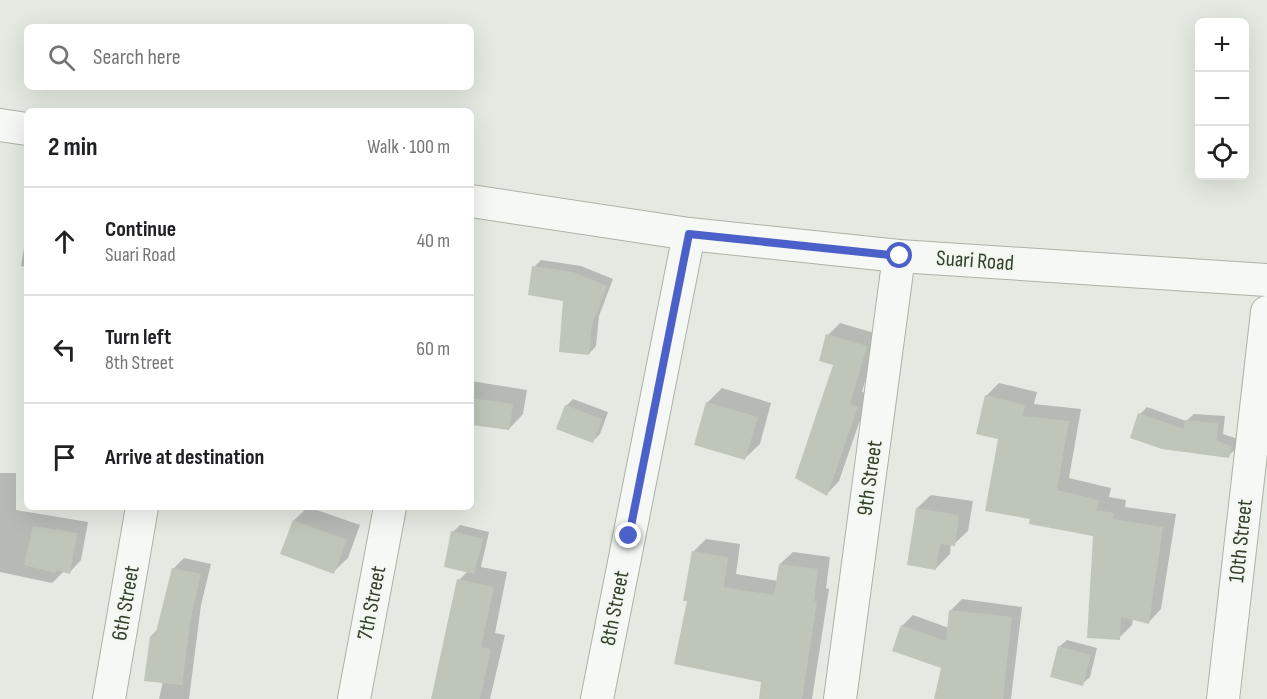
<!DOCTYPE html>
<html lang="en">
<head>
<meta charset="utf-8">
<style>
	body { margin:0; font-family:"Sofia Sans Condensed",sans-serif; background:#f6f6f6; color:#202124 }
	.controls { position:absolute; right:18px; top:18px; display:grid; overflow:hidden; border-radius:9px; box-shadow:0 6px 24px #0002 }
	.controls button { width:54px; height:54px; display:grid; place-items:center; padding:0; border:0; border-bottom:2px solid #e0e0e0; background:#fff; color:#202124; font:30px sans-serif }
	.stop { position:absolute; width:18px; height:18px; margin:-14px; border:4px solid #4b60c9; border-radius:50%; background:#fff }
	.stop.end { background:#4b60c9; border-color:#fff; box-shadow:0 2px 6px #0008 }
	.list { margin:0; padding:0; list-style:none }
	h2 { display:flex; justify-content:space-between; align-items:center; height:78px; margin:0; padding:0 24px; font-size:26px }
	h2 small { font-size:20px; font-weight:400; color:#757577 }
	.list li { display:grid; grid-template-columns:39px 1fr auto; gap:18px; align-items:center; box-sizing:border-box; height:108px; padding:0 24px; border-top:2px solid #e0e0e0 }
	.list b { display:block; font-size:22px; white-space:nowrap }
	.list p { margin:0; font-size:20px; white-space:nowrap; color:#757577 }
	.list em { font-size:20px; font-style:normal; color:#757577 }
	.icon { flex:none; width:33px; height:33px; fill:none; stroke:currentColor; stroke-width:2; stroke-linecap:round; stroke-linejoin:round }
	.map { position:relative; flex:none; width:1267px; height:699px; overflow:hidden }
	.search { position:absolute; background:#fff; box-shadow:0 6px 24px #0002; left:24px; top:24px; width:450px; height:66px; display:flex; align-items:center; gap:15px; box-sizing:border-box; padding:0 21px; border-radius:9px; color:#757577; font-size:22px }
	.panel { position:absolute; background:#fff; box-shadow:0 6px 24px #0002; left:24px; top:108px; width:450px; height:402px; border-radius:9px }
	.map>svg:first-child { display:block }
</style>
</head>
<body>
<div class="map">
<svg width="1267" height="699" viewBox="0 0 1267 699">
	<rect width="100%" height="100%" fill="#e4e9e1"/>
	<g fill="#0003">
		<polygon points="27,231 27,267 21,266"/>
		<polygon points="541,260 581,266 613,279 599,316 596,346 589,354 565,300 534,267"/>
		<polygon points="840,323 878,334 862,392 869,394 839,481 827,494 835,364 828,335"/>
		<polygon points="471,381 527,390 523,414 509,429 471,423"/>
		<polygon points="999,383 1037,392 1034,404 1081,409 1069,478 1111,488 1109,497 1126,500 1125,507 1176,514 1161,609 1149,622 1133,618 1132,625 1119,638 1095,535 1032,518 1000,438 986,396"/>
		<polygon points="722,388 771,403 760,444 745,458 707,403"/>
		<polygon points="573,399 608,412 600,434 593,441 566,406"/>
		<polygon points="1147,407 1186,421 1194,414 1225,416 1223,434 1238,439 1236,449 1228,456 1140,414"/>
		<polygon points="0,473 16,473 16,510 88,522 81,560 70,572 64,571 52,583 0,572"/>
		<polygon points="931,495 973,501 968,531 954,544 951,544 950,554 936,568 917,508"/>
		<polygon points="308,507 360,525 348,558 333,572 294,520"/>
		<polygon points="460,525 489,532 481,567 507,572 495,633 505,635 490,699 432,699 459,580 468,571 453,532"/>
		<polygon points="706,539 740,544 736,574 778,581 780,564 793,552 830,557 826,588 829,589 812,699 760,699 763,681 689,600 693,552"/>
		<polygon points="184,558 211,564 201,605 189,699 159,699 163,681 151,636 158,629 173,569"/>
		<polygon points="962,599 1022,607 1011,699 935,699 943,667 902,626 913,615 949,628 951,610"/>
		<polygon points="1067,640 1097,648 1090,677 1082,684 1059,647"/>
	</g>
	<g fill="#bec6b9">
		<polygon points="532,266 573,272 607,286 592,325 589,355 559,352 563,301 528,295"/>
		<polygon points="826,334 867,346 850,404 858,407 827,496 795,478 833,365 819,361"/>
		<polygon points="985,395 1025,405 1023,416 1069,421 1057,490 1099,500 1097,510 1114,513 1113,519 1163,527 1149,624 1121,617 1120,640 1087,638 1093,536 1029,524 1030,519 985,511 998,439 976,434"/>
		<polygon points="471,398 513,404 509,430 471,425"/>
		<polygon points="706,402 758,417 745,460 694,445"/>
		<polygon points="565,405 602,419 593,443 556,429"/>
		<polygon points="1138,413 1184,429 1185,420 1218,423 1217,441 1232,446 1229,458 1162,449 1130,438"/>
		<polygon points="916,508 959,515 955,546 940,544 936,570 907,565"/>
		<polygon points="293,520 347,540 334,574 280,554"/>
		<polygon points="33,526 77,533 70,574 56,570 55,573 24,565"/>
		<polygon points="451,531 483,539 474,574 444,567"/>
		<polygon points="692,551 728,557 724,587 774,595 779,564 818,569 814,601 817,601 802,699 759,699 761,682 674,664 687,601 683,601"/>
		<polygon points="172,568 201,574 191,617 182,685 144,681 150,636 155,636"/>
		<polygon points="457,579 494,587 481,647 491,649 480,699 431,699"/>
		<polygon points="949,610 1012,617 1003,699 934,699 941,668 892,651 901,625 946,641"/>
		<polygon points="1058,646 1091,655 1083,686 1050,677"/>
	</g>
	<g fill="none" stroke-linecap="round" stroke-linejoin="round">
		<defs>
			<g id="minor">
				<polyline points="0,125 27,129"/>
				<polyline points="471,201 689,234 899,256 1267,280"/>
				<polyline points="109,699 142,507"/>
				<polyline points="354,699 390,507"/>
				<polyline points="597,699 689,234"/>
				<polyline points="840,699 899,256"/>
				<polyline points="1223,699 1267,312"/>
			</g>
		</defs>
		<use href="#minor" stroke="#abb3a6" stroke-width="34"/>
		<use href="#minor" stroke="#f5f8f4" stroke-width="32"/>
	</g>
	<g fill="none" stroke-linecap="round" stroke-linejoin="round">
		<polyline stroke="#4b60c9" stroke-width="8" points="629,536 689,234 900,256"/>
	</g>
	<g text-anchor="middle" dominant-baseline="central" stroke-width="4.5" stroke-linejoin="round" paint-order="stroke">
		<g font-size="22" fill="#32402a" stroke="#f3f7f1">
			<text transform="translate(975 261) rotate(4)">Suari Road</text>
			<text transform="translate(870 478) rotate(-82)">9th Street</text>
			<text transform="translate(1241 541) rotate(-84)">10th Street</text>
			<text transform="translate(126 603) rotate(-80)">6th Street</text>
			<text transform="translate(372 603) rotate(-79)">7th Street</text>
			<text transform="translate(615 608) rotate(-79)">8th Street</text>
		</g>
	</g>
</svg>
<div class="controls">
<button>+</button>
<button>−</button>
<button><svg class="icon" aria-label="locate" viewBox="0 0 24 24"><circle cx="12" cy="12" r="6"/><path d="M12 2v4M12 18v4M2 12h4M18 12h4"/></svg></button>
</div>
<div class="stop" style="left:900px;top:256px"></div>
<div class="stop end" style="left:629px;top:536px"></div>
<div class="search"><svg class="icon" aria-label="search" viewBox="0 0 24 24"><circle cx="10" cy="10" r="6"/><path d="M15 15l6 6"/></svg>Search here</div>
<section class="panel">
<h2>2 min<small>Walk · 100 m</small></h2>
<ul class="list">
<li><svg class="icon" aria-label="ahead" viewBox="0 0 24 24"><path d="M12 20V5M6 11l6-6 6 6"/></svg><div><b>Continue</b><p>Suari Road</p></div><em>40 m</em></li>
<li><svg class="icon" aria-label="left" viewBox="0 0 24 24"><path d="M17 20v-9H6M10 6l-5 5 5 5"/></svg><div><b>Turn left</b><p>8th Street</p></div><em>60 m</em></li>
<li><svg class="icon" aria-label="arrive" viewBox="0 0 24 24"><path d="M6 21V4h12l-3 4 3 4H6"/></svg><div><b>Arrive at destination</b></div></li>
</ul>
</section>
</div>
</body>
</html>
